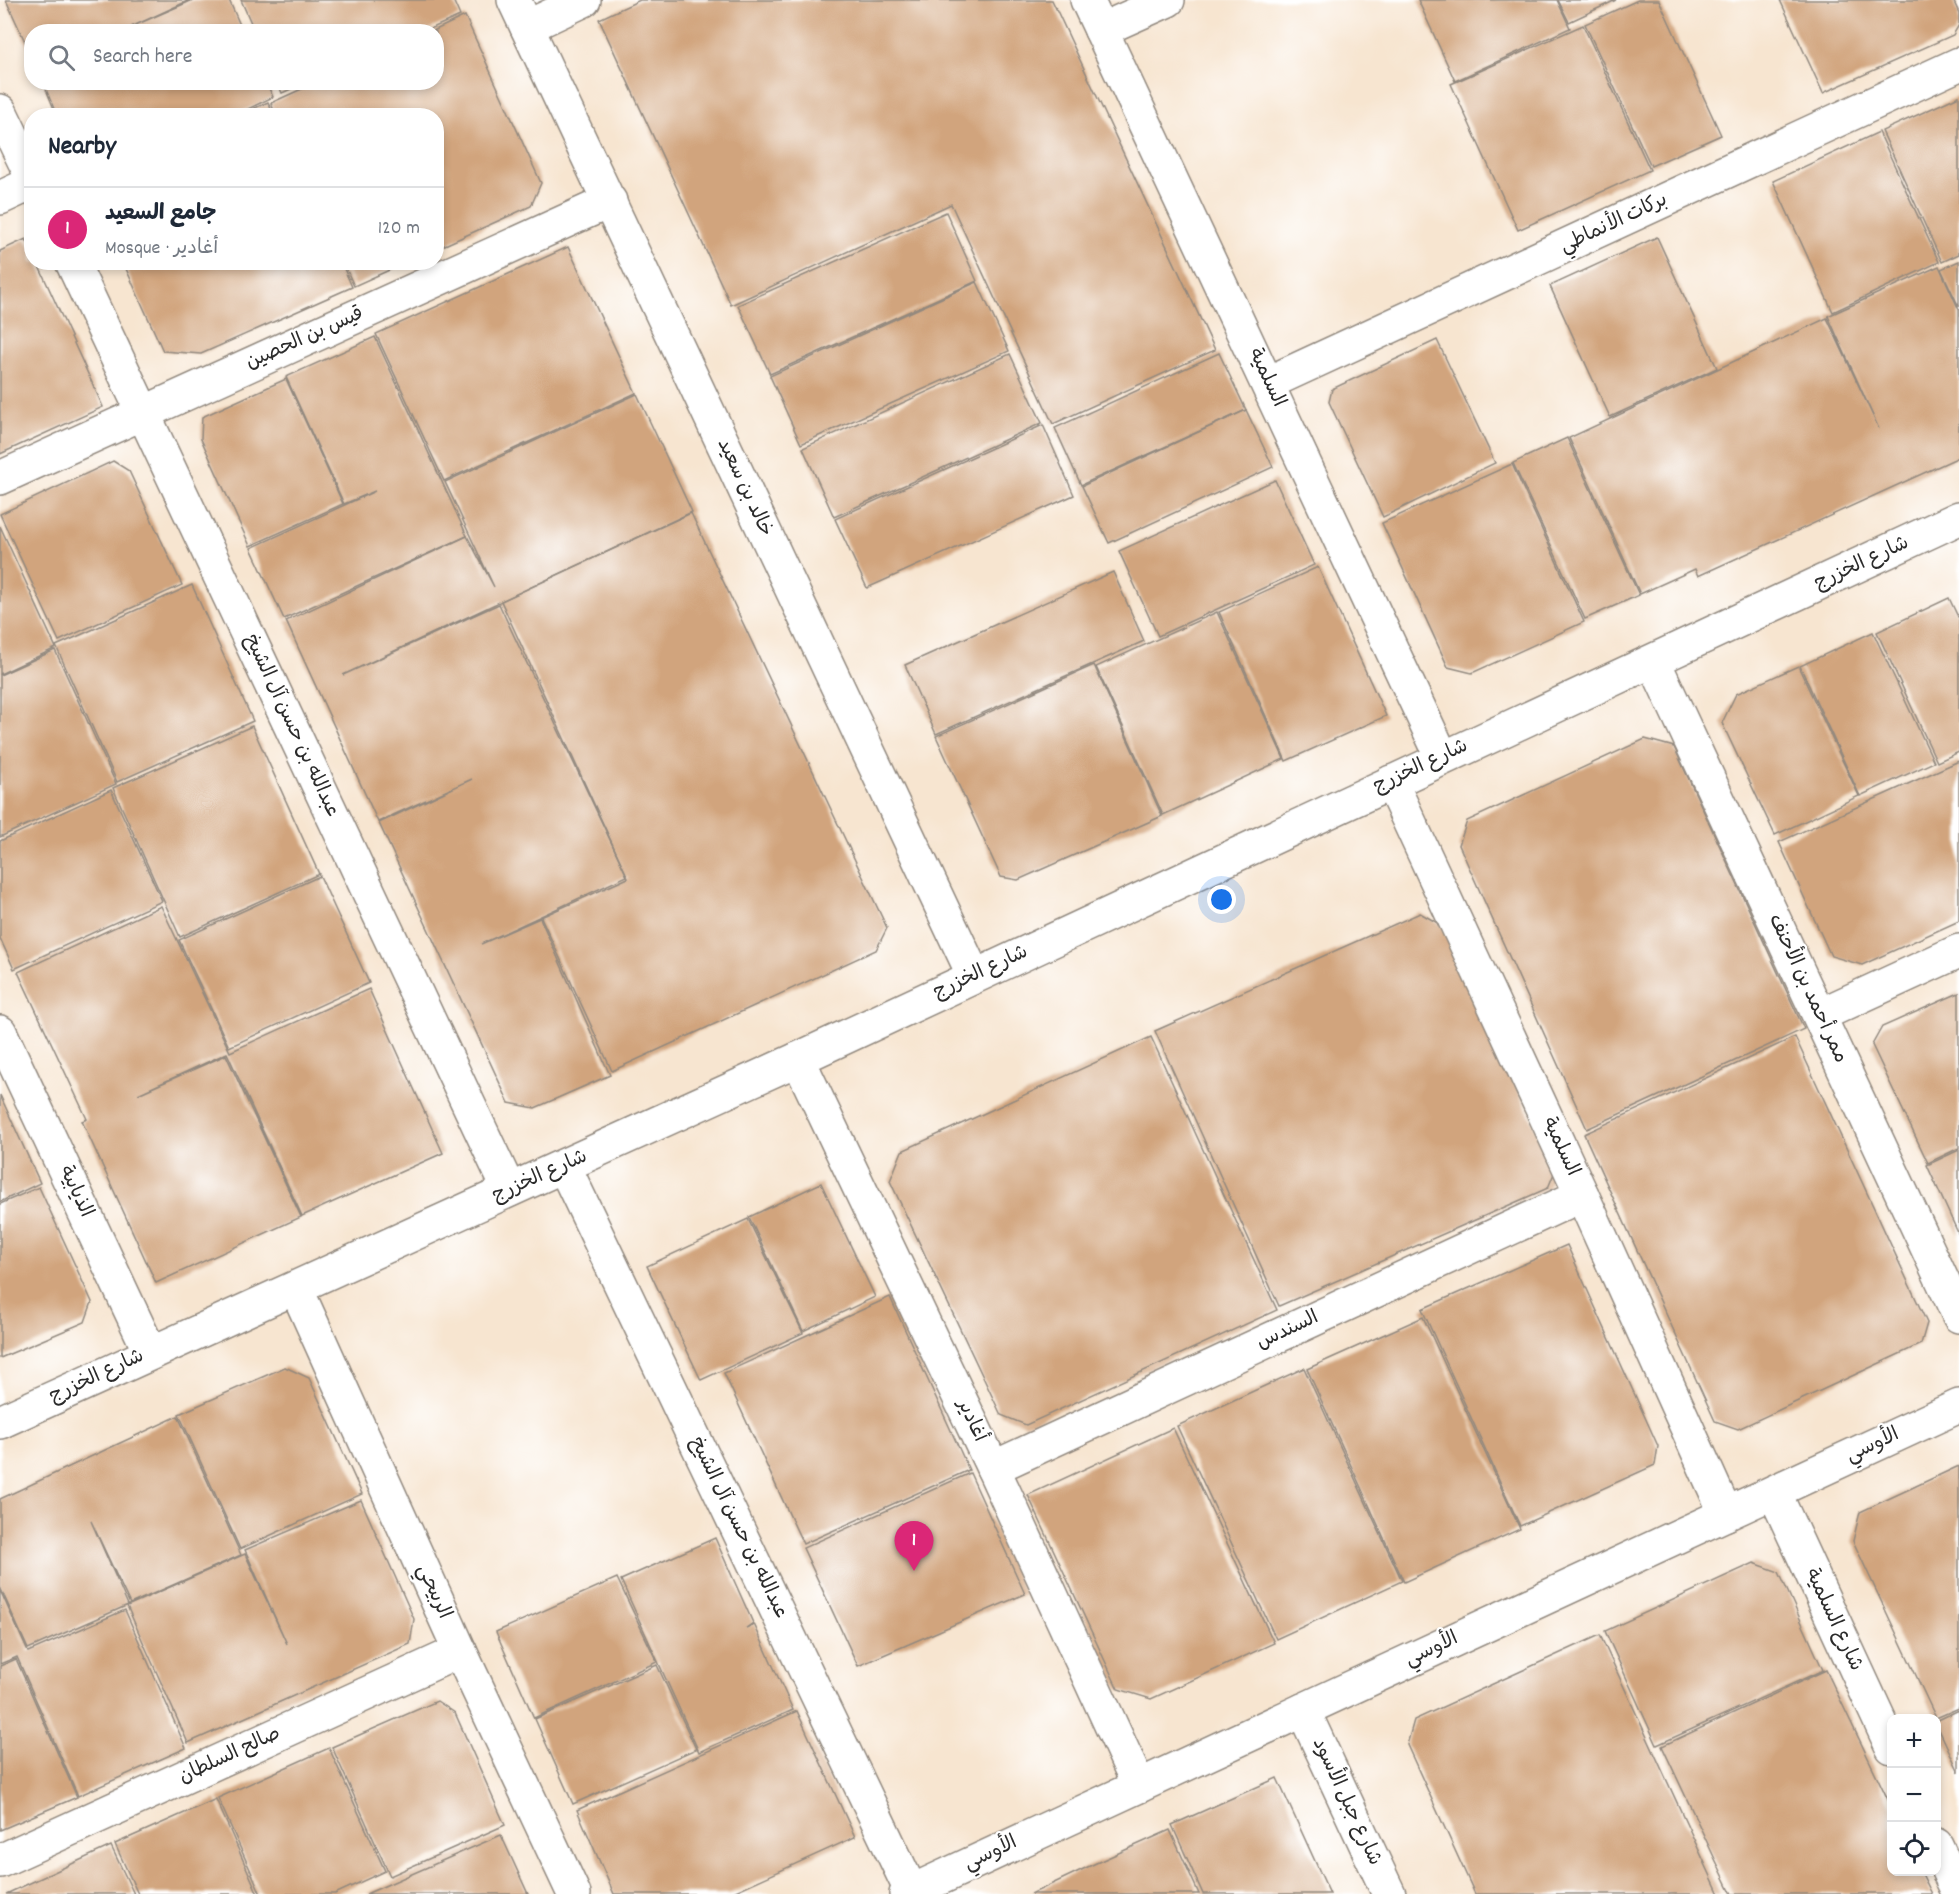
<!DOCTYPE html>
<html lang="en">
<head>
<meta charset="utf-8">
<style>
	body { margin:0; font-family:Dekko,"Playpen Sans Arabic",sans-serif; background:#f2f2f3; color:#1f2937 }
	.controls { position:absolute; right:18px; bottom:18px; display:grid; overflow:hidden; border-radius:12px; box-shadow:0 3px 9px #0003 }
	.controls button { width:54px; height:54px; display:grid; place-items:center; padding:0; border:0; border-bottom:2px solid #e0e1e3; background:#fff; color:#1f2937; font:30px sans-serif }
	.you { position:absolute; left:1222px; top:900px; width:21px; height:21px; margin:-15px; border:4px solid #fff; border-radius:50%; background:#1a73e8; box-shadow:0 0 0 9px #1a73e833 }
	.badge { display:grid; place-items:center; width:39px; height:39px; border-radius:50%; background:#db2777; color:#fff; font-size:20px; font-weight:700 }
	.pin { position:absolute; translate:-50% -50px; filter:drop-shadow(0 2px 3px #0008) }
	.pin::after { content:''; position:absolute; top:32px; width:21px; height:18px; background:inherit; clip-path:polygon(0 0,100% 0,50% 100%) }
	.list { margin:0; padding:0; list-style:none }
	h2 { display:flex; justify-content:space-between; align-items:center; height:78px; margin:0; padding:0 24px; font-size:26px }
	h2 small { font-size:20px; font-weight:400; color:#747a83 }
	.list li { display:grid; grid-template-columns:39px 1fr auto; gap:18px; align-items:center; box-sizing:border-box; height:84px; padding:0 24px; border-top:2px solid #e0e1e3 }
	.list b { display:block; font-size:22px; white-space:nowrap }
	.list p { margin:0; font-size:20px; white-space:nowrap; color:#747a83 }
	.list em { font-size:20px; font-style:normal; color:#747a83 }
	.icon { flex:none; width:33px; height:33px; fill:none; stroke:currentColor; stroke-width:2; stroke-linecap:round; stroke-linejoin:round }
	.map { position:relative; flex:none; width:1959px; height:1894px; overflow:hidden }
	.search { position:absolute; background:#fff; box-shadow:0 3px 9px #0003; left:24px; top:24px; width:420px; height:66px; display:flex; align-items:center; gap:15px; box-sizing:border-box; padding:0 21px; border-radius:24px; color:#747a83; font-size:22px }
	.panel { position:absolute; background:#fff; box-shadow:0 3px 9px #0003; left:24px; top:108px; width:420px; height:162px; border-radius:24px }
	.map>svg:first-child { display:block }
</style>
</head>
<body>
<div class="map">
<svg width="1959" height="1894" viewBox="0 0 1959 1894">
	<rect width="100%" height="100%" fill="#fff"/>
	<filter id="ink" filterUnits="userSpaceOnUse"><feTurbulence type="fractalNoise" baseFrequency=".0167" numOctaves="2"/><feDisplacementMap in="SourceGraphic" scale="12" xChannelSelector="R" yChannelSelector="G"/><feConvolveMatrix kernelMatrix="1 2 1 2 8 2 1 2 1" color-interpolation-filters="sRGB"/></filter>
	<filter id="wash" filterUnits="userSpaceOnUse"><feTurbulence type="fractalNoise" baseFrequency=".008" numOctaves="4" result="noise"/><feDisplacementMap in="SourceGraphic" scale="24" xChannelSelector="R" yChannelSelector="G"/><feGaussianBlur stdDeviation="1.35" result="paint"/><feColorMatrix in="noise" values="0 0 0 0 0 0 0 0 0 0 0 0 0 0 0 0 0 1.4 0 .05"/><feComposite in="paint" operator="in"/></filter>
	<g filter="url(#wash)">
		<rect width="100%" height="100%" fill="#f7e5d0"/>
		<g id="blocks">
			<g fill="#d1a47d">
				<polygon points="6,0 190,0 131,27 193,0 229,0 243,32 32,32 32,57"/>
				<polygon points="241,0 453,0 460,16 423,32 255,32"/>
				<polygon points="640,0 1052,0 1215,350 1053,424 951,204 731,305 599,19"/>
				<polygon points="1418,0 1557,0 1570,28 1455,81"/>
				<polygon points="1558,0 1616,0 1569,22"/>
				<polygon points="1638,0 1659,0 1721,135 1651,166 1585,24"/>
				<polygon points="1780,0 1953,0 1959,13 1959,25 1953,35 1823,93"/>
				<polygon points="465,16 541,183 531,206 436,249 436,116 276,116 271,103 317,82 436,82 436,32 431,32"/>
				<polygon points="1583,25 1650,170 1518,230 1451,84"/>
				<polygon points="43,82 266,82 273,97 233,116 57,116"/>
				<polygon points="277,82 307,82 282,93"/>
				<polygon points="1959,96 1959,254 1942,262 1882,131"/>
				<polygon points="268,102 274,116 238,116"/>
				<polygon points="1879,132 1939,262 1833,312 1773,181"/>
				<polygon points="946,212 977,281 770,374 738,305"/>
				<polygon points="1657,237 1717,368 1610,417 1550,286"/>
				<polygon points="26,239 32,251 32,262 37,262 103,407 0,454 0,251"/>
				<polygon points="568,247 636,393 444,481 376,334"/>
				<polygon points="1959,261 1959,307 1941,269"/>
				<polygon points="123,262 341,262 352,287 201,354 163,351"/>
				<polygon points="343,262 407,262 354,286"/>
				<polygon points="1939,266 1959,310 1959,457 1698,576 1695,569 1640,594 1569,438 1827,318 1879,429 1828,316"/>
				<polygon points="977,282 1009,351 801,444 770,376"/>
				<polygon points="375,337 467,536 284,619 251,548 375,491 344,504 286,377"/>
				<polygon points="1437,340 1495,463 1383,517 1329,402 1332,389"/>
				<polygon points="1219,353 1246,410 1081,485 1055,428"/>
				<polygon points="1010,354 1042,423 834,517 803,448"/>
				<polygon points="286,379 343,504 250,546 201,439 202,417"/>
				<polygon points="637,394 692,512 343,675 499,604 627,876 481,944 540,918 610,1075 535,1108 509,1103 379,823 472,779 378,822 286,621 467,536 494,587 445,482"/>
				<polygon points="1246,410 1273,467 1109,543 1082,486"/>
				<polygon points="1043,425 1074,495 867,588 835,519"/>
				<polygon points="1567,438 1639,595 1585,619 1513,463"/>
				<polygon points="113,461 129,471 182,585 59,641 0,514"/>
				<polygon points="1512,464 1584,622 1472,673 1448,667 1382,523"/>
				<polygon points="1275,480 1314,565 1158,636 1119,551"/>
				<polygon points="691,513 887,928 876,950 612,1071 541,917 628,878 501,601"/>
				<polygon points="0,526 56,648 0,674"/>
				<polygon points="1318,567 1386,716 1286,761 1219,612"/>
				<polygon points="1113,572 1144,641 936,734 905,665"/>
				<polygon points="192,585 253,721 117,782 56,646"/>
				<polygon points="1949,598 1959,619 1959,752 1937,762 1877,632"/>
				<polygon points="1217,612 1284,759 1163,815 1096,667"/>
				<polygon points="1873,632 1934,762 1860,796 1800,666"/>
				<polygon points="55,650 116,784 0,837 0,675"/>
				<polygon points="1094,665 1162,816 1018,880 1001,877 936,736"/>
				<polygon points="1798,666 1859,796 1775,835 1722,723 1736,694"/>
				<polygon points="252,726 319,874 180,937 113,788"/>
				<polygon points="1645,739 1674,747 1804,1029 1587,1129 1459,845 1467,821"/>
				<polygon points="1959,761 1959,921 1862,965 1831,956 1779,842"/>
				<polygon points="111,790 162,901 14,969 0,938 0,841"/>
				<polygon points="320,876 369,983 229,1047 179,940"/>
				<polygon points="161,906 230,1052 369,989 443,1153 302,1216 227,1053 138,1094 226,1055 301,1217 156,1283 82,1121 87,1119 18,972"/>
				<polygon points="1420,913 1443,926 1555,1171 1548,1188 1279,1306 1155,1031"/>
				<polygon points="1959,993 1959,1148 1928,1163 1872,1045 1882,1027"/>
				<polygon points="1151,1037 1277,1310 1026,1425 1001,1415 890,1181 902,1151"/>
				<polygon points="1795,1037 1927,1323 1921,1344 1738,1429 1715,1421 1584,1134"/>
				<polygon points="0,1095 40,1183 0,1202"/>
				<polygon points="1959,1150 1959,1235 1927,1165"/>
				<polygon points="821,1183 875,1297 803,1331 749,1217"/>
				<polygon points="39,1187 92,1302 85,1322 0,1358 0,1204"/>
				<polygon points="748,1219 803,1333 701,1380 647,1266"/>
				<polygon points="1567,1245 1658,1446 1655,1465 1520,1526 1422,1309"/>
				<polygon points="890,1297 969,1470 803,1544 724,1373"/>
				<polygon points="1423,1317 1520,1529 1404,1582 1307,1369"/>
				<polygon points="285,1367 309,1378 362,1494 240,1549 179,1414"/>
				<polygon points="1304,1368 1402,1581 1276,1639 1177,1426"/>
				<polygon points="178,1416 241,1555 130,1604 91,1521 128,1605 28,1649 0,1587 0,1499"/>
				<polygon points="1173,1428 1274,1643 1151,1699 1118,1689 1028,1495"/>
				<polygon points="1959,1466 1959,1708 1936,1718 1853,1541 1860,1512"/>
				<polygon points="970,1473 1025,1594 858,1666 803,1548"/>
				<polygon points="361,1500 414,1619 410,1644 188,1743 127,1606 245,1554 287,1644 245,1550"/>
				<polygon points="715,1538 753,1623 746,1628 754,1624 793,1710 699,1752 621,1580"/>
				<polygon points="1754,1563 1779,1572 1823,1670 1657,1745 1605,1631"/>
				<polygon points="617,1578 657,1662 534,1718 496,1632"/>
				<polygon points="0,1590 28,1652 125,1610 186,1748 78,1796 17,1657 0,1664"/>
				<polygon points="1600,1635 1719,1894 1475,1894 1407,1745 1414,1720"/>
				<polygon points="16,1659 77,1797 0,1830 0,1666"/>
				<polygon points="657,1665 696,1749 573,1804 535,1719"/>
				<polygon points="1826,1670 1892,1808 1892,1872 1921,1872 1932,1894 1732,1894 1715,1859 1662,1746"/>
				<polygon points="437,1701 455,1713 505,1825 390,1876 332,1747"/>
				<polygon points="1959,1710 1959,1772 1936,1723 1936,1721"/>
				<polygon points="797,1711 855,1837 729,1894 614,1894 577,1810"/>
				<polygon points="329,1748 385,1871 335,1894 261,1894 218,1798"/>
				<polygon points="1277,1778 1330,1894 1203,1894 1172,1825"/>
				<polygon points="216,1799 258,1894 138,1894 115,1844"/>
				<polygon points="1170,1830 1199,1894 1031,1894 1094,1864"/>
				<polygon points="501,1835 528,1894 366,1894"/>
				<polygon points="111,1846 134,1894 6,1894"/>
			</g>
		</g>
	</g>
	<g filter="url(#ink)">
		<use href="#blocks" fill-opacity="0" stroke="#91887e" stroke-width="1.5"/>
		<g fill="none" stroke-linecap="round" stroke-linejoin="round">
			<defs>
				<g id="minor">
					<polyline points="514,0 974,976"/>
					<polyline points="1087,0 1442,757"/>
					<polyline points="527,27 584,0"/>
					<polyline points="1101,30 1168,0"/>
					<polyline points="0,111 32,177"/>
					<polyline points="0,198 32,183"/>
					<polyline points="72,262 509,1190"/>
					<polyline points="1268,383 1959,64"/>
					<polyline points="0,478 610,201"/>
					<polyline points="1654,662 1959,1316"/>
					<polyline points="1391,782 1582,1195 1726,1514"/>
					<polyline points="1820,1015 1959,951"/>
					<polyline points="0,1032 150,1352"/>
					<polyline points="798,1059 993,1468 1139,1786"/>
					<polyline points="564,1166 911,1891"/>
					<polyline points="296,1288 460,1651 574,1894"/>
					<polyline points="0,1422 798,1059 1959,518"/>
					<polyline points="993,1468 1582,1195"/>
					<polyline points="1774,1492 1892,1747"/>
					<polyline points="1303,1710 1389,1894"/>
					<polyline points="1936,1845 1959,1894"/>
					<polyline points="0,1861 460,1651"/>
					<polyline points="906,1894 1959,1406"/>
				</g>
			</defs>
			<use href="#minor" stroke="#91887e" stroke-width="36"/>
			<use href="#minor" stroke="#fff" stroke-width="33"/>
		</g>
	</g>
	<g text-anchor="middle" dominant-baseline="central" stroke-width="4.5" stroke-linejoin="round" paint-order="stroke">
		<g font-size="20" fill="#2b2b2b" stroke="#fff">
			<text transform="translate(1614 224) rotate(-25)">بركات الأنماطي</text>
			<text transform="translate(305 339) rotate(-24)">قيس بن الحصين</text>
			<text transform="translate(1266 378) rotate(65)">السلمية</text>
			<text transform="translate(744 488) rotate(65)">خالد بن سعيد</text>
			<text transform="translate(1862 564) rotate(-25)">شارع الخزرج</text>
			<text transform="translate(291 726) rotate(65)">عبدالله بن حسن آل الشيخ</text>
			<text transform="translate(1421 767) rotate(-25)">شارع الخزرج</text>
			<text transform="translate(981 973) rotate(-25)">شارع الخزرج</text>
			<text transform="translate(1807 989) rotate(65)">ممر أحمد بن الأحنف</text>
			<text transform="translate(1560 1147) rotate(65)">السلمية</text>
			<text transform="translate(540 1177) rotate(-24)">شارع الخزرج</text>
			<text transform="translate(75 1192) rotate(65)">الذيابية</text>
			<text transform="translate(1288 1331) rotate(-25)">السندس</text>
			<text transform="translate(97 1377) rotate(-25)">شارع الخزرج</text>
			<text transform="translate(971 1421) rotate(65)">أغادير</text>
			<text transform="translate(1873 1446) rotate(-25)">الأوسي</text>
			<text transform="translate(738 1528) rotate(64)">عبدالله بن حسن آل الشيخ</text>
			<text transform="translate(433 1592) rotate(66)">الربيحي</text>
			<text transform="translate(1833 1620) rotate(65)">شارع السلمية</text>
			<text transform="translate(1432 1650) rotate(-25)">الأوسي</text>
			<text transform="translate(230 1756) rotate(-25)">صالح السلطان</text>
			<text transform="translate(1346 1802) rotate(65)">شارع جبل الأسود</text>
			<text transform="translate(991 1854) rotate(-25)">الأوسي</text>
		</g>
	</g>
</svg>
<div class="controls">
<button>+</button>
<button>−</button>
<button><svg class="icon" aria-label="locate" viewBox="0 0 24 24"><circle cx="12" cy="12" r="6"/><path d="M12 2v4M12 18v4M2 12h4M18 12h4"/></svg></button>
</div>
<div class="you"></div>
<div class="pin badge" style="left:914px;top:1571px">1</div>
<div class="search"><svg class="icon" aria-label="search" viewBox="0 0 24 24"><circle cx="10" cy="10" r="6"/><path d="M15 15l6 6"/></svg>Search here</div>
<section class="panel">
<h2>Nearby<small></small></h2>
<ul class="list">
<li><span class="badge">1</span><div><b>جامع السعيد</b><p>Mosque · أغادير</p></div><em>120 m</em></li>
</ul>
</section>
</div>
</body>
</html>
